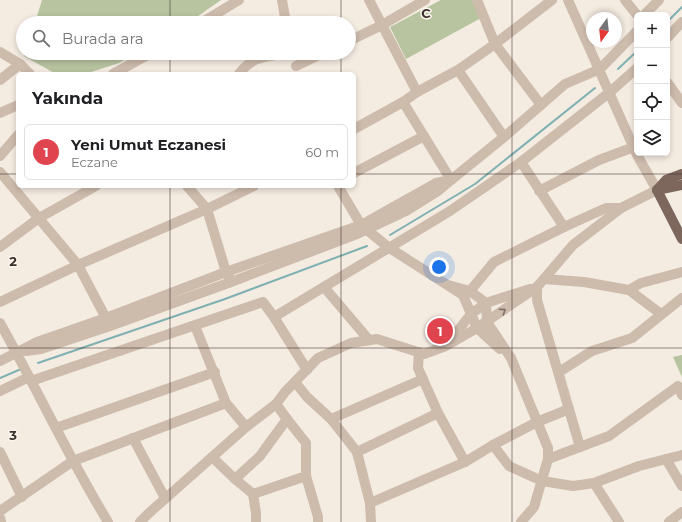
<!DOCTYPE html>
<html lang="tr">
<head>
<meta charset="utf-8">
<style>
	body { margin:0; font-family:Montserrat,sans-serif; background:#f2f2f2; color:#202124 }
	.controls { position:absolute; right:12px; top:12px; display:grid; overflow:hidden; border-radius:6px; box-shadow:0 2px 6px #0003 }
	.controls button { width:36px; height:36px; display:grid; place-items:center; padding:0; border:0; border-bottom:1px solid #e0e0e0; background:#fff; color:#202124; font:20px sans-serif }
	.compass { position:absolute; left:586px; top:12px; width:36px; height:36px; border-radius:50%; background:#fff; box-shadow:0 2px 6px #0003; rotate:195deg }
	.you { position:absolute; left:439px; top:267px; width:14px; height:14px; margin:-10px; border:3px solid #fff; border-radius:50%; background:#1a73e8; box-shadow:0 0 0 6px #1a73e833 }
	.badge { display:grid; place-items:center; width:26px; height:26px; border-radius:50%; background:#1a73e8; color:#fff; font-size:13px; font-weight:700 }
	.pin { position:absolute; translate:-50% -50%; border:2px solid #fff; box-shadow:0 1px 4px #0006 }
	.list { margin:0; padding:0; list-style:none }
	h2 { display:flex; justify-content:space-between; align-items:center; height:52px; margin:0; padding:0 16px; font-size:17px }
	h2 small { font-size:13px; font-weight:400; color:#757577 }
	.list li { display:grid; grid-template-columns:26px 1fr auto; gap:12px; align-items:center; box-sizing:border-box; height:56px; margin:0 8px 8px; padding:0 8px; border:1px solid #e0e0e0; border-radius:6px }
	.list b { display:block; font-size:15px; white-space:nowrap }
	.list p { margin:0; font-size:13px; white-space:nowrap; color:#757577 }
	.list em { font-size:13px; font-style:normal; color:#757577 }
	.icon { flex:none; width:22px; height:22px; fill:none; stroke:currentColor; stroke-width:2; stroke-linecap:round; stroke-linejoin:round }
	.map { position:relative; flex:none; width:682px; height:522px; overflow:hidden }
	.search { position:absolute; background:#fff; box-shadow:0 2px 6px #0003; left:16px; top:16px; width:340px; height:44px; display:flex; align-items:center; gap:10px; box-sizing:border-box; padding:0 14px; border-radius:22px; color:#757577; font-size:15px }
	.panel { position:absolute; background:#fff; box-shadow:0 2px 6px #0003; left:16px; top:72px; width:340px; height:116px; border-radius:6px }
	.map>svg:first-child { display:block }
</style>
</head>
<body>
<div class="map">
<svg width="682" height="522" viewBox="0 0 682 522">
	<rect width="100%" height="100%" fill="#f4ebe1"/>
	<g fill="#b8c4a0">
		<polygon points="42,0 221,0 188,23 35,23"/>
		<polygon points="441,0 472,0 481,18 406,59 390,27"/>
		<polygon points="25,53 136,53 119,63 85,74 56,74 24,56"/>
		<polygon points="682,355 682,377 673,357"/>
	</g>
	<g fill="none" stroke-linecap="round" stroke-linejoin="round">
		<g stroke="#7fb0b2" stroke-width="2">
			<polyline points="667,22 682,7"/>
			<polyline points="618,69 637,51"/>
			<polyline points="390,235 475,184 595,88"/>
			<polyline points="38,363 225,299 367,246"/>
			<polyline points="0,378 21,369"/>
		</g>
		<g stroke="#cdbbac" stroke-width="10">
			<polyline points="282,0 286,23"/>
			<polyline points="369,0 417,92"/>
			<polyline points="477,0 495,44 541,105"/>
			<polyline points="625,0 637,15"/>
			<polyline points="644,15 659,0"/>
			<polyline points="201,23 239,0"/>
			<polyline points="667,38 682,22"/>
			<polyline points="349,41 382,25 425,0"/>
			<polyline points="0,52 20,64 30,74"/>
			<polyline points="296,66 323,53"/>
			<polyline points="458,70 504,137"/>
			<polyline points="113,74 151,53"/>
			<path d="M239,74C253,55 267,57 289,53"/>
			<polyline points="0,80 20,64"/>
			<polyline points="667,82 682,103"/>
			<polyline points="0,113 18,105"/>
			<polyline points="354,129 403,102 417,92 458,70 495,44 552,0"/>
			<polyline points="0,156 18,135"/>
			<polyline points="521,162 564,227"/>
			<polyline points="0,172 78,265 109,324"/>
			<polyline points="354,173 424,136"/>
			<polyline points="187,186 207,209 226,272 229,277"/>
			<polyline points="338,186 361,225 388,247 463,295 477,328 500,349"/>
			<polyline points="539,191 599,160 634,147"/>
			<polyline points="0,247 39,218 96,186"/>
			<polyline points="544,279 584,282 629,290 661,314"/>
			<polyline points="448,285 470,291 486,303 487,322 511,358 548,448 548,459 534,507 521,522"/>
			<polyline points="324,287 369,340"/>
			<polyline points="537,287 537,300 580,447"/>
			<polyline points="629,290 641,283 682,272"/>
			<polyline points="465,294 470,291 494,262 564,227 606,208 621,208"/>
			<polyline points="0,302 78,265 207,209 254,186"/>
			<polyline points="274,317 450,211 521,162 610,92 637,68"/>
			<path d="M0,323C37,389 69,458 108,522"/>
			<polyline points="195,326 226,403 246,427"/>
			<polyline points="449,342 471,314 486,303 530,289"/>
			<polyline points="26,351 41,349 110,326 231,282 357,234 406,211 438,191 451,180 403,102"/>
			<polyline points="419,352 418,368 438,413 465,462"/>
			<polyline points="0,361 37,342 106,318 226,272 361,225 436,183 451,180 504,137 565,84 600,69 637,31"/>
			<polyline points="559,372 592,351 632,338 682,298"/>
			<polyline points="31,381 263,302 274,317 307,370"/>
			<polyline points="295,382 307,397 331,419 357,452 370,503 371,522"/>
			<polyline points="0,391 29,377"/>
			<polyline points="287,419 306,443 306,476 318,517 318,522"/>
			<polyline points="331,419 423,379"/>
			<polyline points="56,428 215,372"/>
			<polyline points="133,438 165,498"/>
			<polyline points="493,445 509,466 542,481 573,486 594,483 639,466 682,455"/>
			<polyline points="0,452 22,497"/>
			<polyline points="357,452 438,413"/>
			<polyline points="212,457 235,479 253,494 256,513 256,522"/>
			<polyline points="548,459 609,436 678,386 682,395"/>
			<polyline points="666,459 682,486"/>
			<polyline points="235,479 260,456 287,419 276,404"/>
			<polyline points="594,483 619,522"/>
			<polyline points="253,494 306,476"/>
			<polyline points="370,503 465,462 493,445 537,422 569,409"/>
			<polyline points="0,511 73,461 226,403"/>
			<polyline points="0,518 1,522"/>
			<polyline points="140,522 149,513 246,427 276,404 285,392 318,358 351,343 377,339 424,354 446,346 477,328 537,287 573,245 621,208 657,190 637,155 568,0"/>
			<polyline points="669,522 682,512"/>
		</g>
		<g stroke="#7d675c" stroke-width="10">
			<polyline points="657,190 682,239"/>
			<polyline points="657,190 666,180 682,174"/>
			<polyline points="657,190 682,185"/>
		</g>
	</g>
	<defs><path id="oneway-chevron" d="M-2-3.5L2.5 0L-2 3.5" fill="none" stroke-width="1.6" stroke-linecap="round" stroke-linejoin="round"/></defs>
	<use stroke="#7d6f65" href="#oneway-chevron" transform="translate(503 311) rotate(-34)"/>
	<path fill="none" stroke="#3b302b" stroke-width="1" stroke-opacity="0.55" d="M170,0V23M341,0V23M512,0V522M170,53V74M341,53V74M0,174H18M354,174H682M170,186V522M341,186V522M0,348H682"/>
	<g font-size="13" text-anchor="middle" font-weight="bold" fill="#3b302b" stroke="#fbf5ee" stroke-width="3" stroke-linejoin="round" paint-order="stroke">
		<text x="426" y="18">C</text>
		<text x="13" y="266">2</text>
		<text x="13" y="440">3</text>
	</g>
</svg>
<div class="controls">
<button>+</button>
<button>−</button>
<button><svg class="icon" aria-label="locate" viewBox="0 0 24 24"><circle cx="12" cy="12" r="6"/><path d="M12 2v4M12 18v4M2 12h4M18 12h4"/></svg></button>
<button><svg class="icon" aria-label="layers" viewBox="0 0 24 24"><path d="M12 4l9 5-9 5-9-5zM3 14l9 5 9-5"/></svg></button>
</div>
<svg class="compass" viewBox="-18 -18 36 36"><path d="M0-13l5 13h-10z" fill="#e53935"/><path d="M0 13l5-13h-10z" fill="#757577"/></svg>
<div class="you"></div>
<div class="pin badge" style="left:440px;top:331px;background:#e0444e">1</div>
<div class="search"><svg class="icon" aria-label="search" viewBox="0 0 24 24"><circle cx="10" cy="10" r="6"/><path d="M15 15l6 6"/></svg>Burada ara</div>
<section class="panel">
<h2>Yakında<small></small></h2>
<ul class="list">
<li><span class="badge" style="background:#e0444e">1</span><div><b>Yeni Umut Eczanesi</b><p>Eczane</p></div><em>60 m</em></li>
</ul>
</section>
</div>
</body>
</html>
